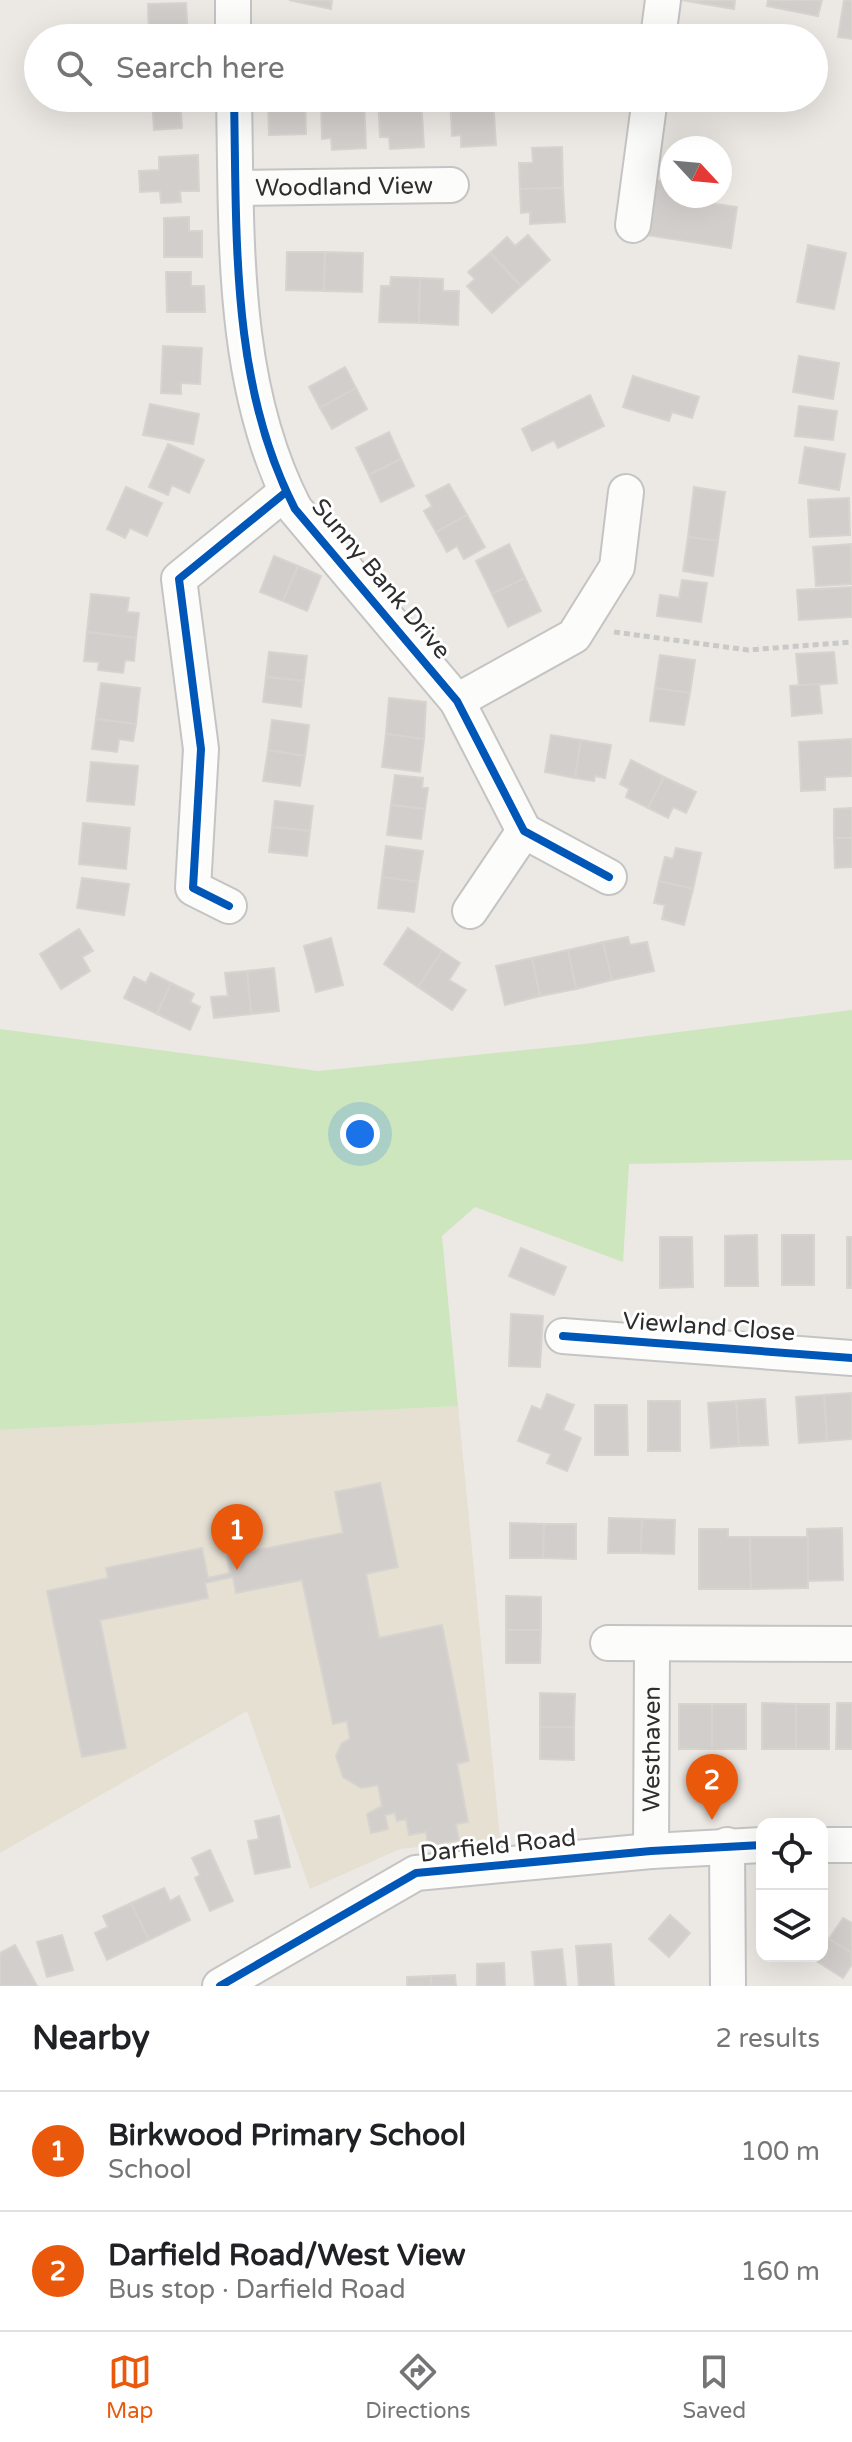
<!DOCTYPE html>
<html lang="en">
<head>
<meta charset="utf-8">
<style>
	body { margin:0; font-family:"Varela Round",sans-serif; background:#f6f6f6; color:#202124 }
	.controls { position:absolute; right:24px; bottom:24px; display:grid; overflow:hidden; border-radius:16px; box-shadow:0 8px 32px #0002 }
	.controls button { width:72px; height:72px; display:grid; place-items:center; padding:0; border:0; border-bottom:2px solid #e0e0e0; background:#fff; color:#202124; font:40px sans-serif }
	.compass { position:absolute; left:660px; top:136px; width:72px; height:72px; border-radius:50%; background:#fff; box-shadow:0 8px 32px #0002; rotate:116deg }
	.you { position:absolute; left:360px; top:1134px; width:28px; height:28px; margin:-20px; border:6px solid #fff; border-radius:50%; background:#1a73e8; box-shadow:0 0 0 12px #1a73e833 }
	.badge { display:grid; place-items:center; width:52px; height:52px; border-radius:50%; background:#ea580c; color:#fff; font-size:26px; font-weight:700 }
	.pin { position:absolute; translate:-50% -66px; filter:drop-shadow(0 2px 4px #0008) }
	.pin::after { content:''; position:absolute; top:42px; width:28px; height:24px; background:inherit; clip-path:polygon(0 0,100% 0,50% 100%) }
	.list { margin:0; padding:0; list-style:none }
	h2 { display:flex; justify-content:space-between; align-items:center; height:104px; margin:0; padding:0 32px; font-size:34px }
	h2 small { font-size:26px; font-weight:400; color:#757577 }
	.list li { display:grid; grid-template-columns:52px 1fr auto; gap:24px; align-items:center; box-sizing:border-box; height:120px; padding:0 32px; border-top:2px solid #e0e0e0 }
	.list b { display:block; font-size:30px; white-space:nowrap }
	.list p { margin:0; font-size:26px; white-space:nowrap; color:#757577 }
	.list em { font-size:26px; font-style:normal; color:#757577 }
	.icon { flex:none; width:44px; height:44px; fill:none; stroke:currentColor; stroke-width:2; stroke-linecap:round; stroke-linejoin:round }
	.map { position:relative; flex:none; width:852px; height:1986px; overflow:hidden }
	.search { position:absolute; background:#fff; box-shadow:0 8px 32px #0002; left:24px; right:24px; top:24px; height:88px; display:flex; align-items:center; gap:20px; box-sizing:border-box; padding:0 28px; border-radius:44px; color:#757577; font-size:30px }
	.sheet { height:344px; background:#fff }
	nav { display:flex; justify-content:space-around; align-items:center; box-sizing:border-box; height:112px; border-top:2px solid #e0e0e0; background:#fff; font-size:22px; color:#757577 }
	nav a { display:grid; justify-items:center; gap:4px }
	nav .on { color:#ea580c }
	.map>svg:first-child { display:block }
</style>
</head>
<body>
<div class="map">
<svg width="852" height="1986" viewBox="0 0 852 1986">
	<rect width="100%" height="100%" fill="#ece8e4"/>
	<polygon fill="#e6e0d3" points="458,1406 500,1838 400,1849 310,1889 247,1711 0,1853 0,1430"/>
	<polygon fill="#cee6be" points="852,1010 852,1160 629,1164 623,1262 475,1207 442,1236 458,1406 0,1430 0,1029 318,1071 584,1044"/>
	<g fill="#d1cecb" stroke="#d7d4d0" stroke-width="2">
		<polygon points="289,0 332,0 331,9"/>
		<polygon points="681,0 735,0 734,9"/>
		<polygon points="768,0 822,0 818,16 767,6"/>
		<polygon points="844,0 852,0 852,39 838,37"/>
		<polygon points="186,3 188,38 149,38 148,4"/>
		<polygon points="152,98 180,98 182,128 154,130"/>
		<polygon points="268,98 305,98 306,134 269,135"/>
		<polygon points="364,98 366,148 332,150 331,138 322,139 321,99"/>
		<polygon points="378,98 421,98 424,147 390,149 389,137 380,137"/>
		<polygon points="450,98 493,98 496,145 461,147 461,135 452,136"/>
		<polygon points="562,147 563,188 520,189 519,163 533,163 532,148"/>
		<polygon points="198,155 199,191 180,191 181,202 161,203 160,191 140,192 139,171 159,170 159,157"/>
		<polygon points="655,180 672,183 672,196 704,196 703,202 737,207 731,248 646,235"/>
		<polygon points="563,188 565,222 530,224 530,212 521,213 520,189"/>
		<polygon points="189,217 189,231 202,231 202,257 164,257 164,218"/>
		<polygon points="528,235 550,260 521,286 490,253 507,237 515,246"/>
		<polygon points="808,245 846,253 834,309 797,302"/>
		<polygon points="287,252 325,252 324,291 286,290"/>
		<polygon points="325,252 363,253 362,292 324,291"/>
		<polygon points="490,253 521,286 492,313 467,286 475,279 468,272"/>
		<polygon points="166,272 191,272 191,286 204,286 205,312 167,312"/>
		<polygon points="391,277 420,278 419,323 379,322 381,286 390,286"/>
		<polygon points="420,278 443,279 443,291 459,291 458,325 419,323"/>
		<polygon points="163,346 202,348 200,384 181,383 181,394 161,393"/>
		<polygon points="799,356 839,363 833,399 793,392"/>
		<polygon points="345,367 356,388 320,408 309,387"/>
		<polygon points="633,376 699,397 692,418 672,412 669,421 623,407"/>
		<polygon points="356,388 367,409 332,429 320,408"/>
		<polygon points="590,395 604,426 558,448 554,440 532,451 522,429"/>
		<polygon points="150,404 199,414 193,444 143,435"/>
		<polygon points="799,406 837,411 833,440 795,436"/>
		<polygon points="389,432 401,459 369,475 356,448"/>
		<polygon points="168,444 204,460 189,493 172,485 168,495 149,487"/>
		<polygon points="805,447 845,454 839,490 799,483"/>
		<polygon points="401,459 414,486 381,502 369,475"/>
		<polygon points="449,484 467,515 436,532 424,511 432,506 426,496"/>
		<polygon points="126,487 162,503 147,536 130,528 125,538 107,529"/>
		<polygon points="694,487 725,492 718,541 688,537"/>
		<polygon points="849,498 850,535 810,537 808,500"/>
		<polygon points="467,515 485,547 464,559 457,546 447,552 436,532"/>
		<polygon points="688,537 718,541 713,576 683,571"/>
		<polygon points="509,544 525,578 492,594 476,561"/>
		<polygon points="851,544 852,584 816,586 813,547"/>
		<polygon points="274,556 298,566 283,601 260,592"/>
		<polygon points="298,566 321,576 307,611 283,601"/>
		<polygon points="525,578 541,611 508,627 492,594"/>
		<polygon points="682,580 707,583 701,622 657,616 660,595 679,598"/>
		<polygon points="852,587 852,617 799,620 797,590"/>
		<polygon points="91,594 129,598 127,612 139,613 136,638 87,632"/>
		<polygon points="87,632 136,638 134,661 125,660 123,673 98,670 99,662 84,661"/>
		<polygon points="269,652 307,656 304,681 266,677"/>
		<polygon points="834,652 837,683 799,686 796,654"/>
		<polygon points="660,655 695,660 690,693 655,688"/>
		<polygon points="266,677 304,681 301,707 263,702"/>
		<polygon points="101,683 140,688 136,724 96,719"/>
		<polygon points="819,684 822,713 792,716 790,686"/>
		<polygon points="655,688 690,693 684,725 650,721"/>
		<polygon points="389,698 426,702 424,739 386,734"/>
		<polygon points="96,719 136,724 133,741 119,739 117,752 92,749"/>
		<polygon points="272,720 309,725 305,756 268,750"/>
		<polygon points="386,734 424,739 420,772 382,767"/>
		<polygon points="551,735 581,740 575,778 545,772"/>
		<polygon points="852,739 852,776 825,777 825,790 801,791 799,742"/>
		<polygon points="581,740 611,745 605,778 595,776 594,781 575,778"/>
		<polygon points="268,750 305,756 300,786 263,781"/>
		<polygon points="631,760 664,777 648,808 626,797 629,789 620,784"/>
		<polygon points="91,762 138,766 134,805 87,801"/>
		<polygon points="395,775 423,778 422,788 428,788 425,809 391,805"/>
		<polygon points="664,777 696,792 686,813 673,807 668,818 648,808"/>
		<polygon points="275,801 313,806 310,831 272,827"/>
		<polygon points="391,805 425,809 421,839 387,835"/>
		<polygon points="852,808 852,838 834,838 834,809"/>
		<polygon points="83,823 130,828 126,869 79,864"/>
		<polygon points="272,827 310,831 307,856 269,852"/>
		<polygon points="834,838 852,838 852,867 835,868"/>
		<polygon points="386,846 423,851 418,882 382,877"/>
		<polygon points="676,848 701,853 693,889 659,881 665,857 673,859"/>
		<polygon points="382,877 418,882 414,912 378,908"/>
		<polygon points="82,878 129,884 124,915 77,908"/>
		<polygon points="659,881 693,889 684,925 662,919 665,905 654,903"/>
		<polygon points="408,928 442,951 418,987 384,964"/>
		<polygon points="79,929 93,951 82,957 90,971 61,989 40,954"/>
		<polygon points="628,937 630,945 647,942 654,971 612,980 603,942"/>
		<polygon points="331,938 343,985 316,992 304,946"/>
		<polygon points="603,942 612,980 576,989 568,950"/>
		<polygon points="568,950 576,989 540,996 532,958"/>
		<polygon points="442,951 460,963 449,980 466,990 452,1010 418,987"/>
		<polygon points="532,958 540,996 505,1005 496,966"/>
		<polygon points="274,968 279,1011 251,1014 247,971"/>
		<polygon points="247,971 251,1014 214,1018 211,997 228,996 225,973"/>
		<polygon points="151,973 171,983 157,1014 124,998 134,977 146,983"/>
		<polygon points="171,983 194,994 190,1002 200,1007 190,1030 157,1014"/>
		<polygon points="757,1235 758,1286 725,1286 725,1236"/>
		<rect x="782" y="1235" width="32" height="50"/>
		<polygon points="660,1237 692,1237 693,1287 660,1288"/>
		<rect x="847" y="1237" width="5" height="51"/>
		<polygon points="521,1248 566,1267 554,1295 509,1276"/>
		<polygon points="511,1314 543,1316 540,1367 509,1366"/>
		<polygon points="852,1393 852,1439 827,1441 824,1395"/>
		<polygon points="547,1394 574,1405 563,1430 581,1438 567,1471 547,1463 551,1454 518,1441 532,1406 541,1410"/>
		<polygon points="824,1395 827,1441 799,1443 796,1397"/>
		<polygon points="765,1399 768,1445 739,1446 736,1401"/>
		<rect x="648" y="1401" width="32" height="50"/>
		<polygon points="736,1401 739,1446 711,1448 708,1403"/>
		<polygon points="595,1405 627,1405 628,1455 595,1455"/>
		<polygon points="380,1483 398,1567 366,1574 379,1638 442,1625 469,1761 457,1764 468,1822 456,1824 459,1840 428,1846 426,1832 409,1835 406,1819 397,1821 395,1813 385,1815 388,1829 371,1833 367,1814 382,1806 378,1785 361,1788 343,1777 336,1756 342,1743 350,1739 347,1721 333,1724 302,1580 236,1593 233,1577 205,1583 208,1598 100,1620 126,1748 82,1757 47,1591 108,1578 106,1568 202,1548 208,1578 230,1573 227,1556 343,1533 335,1492"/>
		<polygon points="609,1518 642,1519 641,1553 608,1553"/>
		<polygon points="642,1519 675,1520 674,1554 641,1553"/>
		<polygon points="510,1523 544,1524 543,1558 510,1558"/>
		<polygon points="544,1524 576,1524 576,1559 543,1558"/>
		<polygon points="842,1528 843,1580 808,1581 807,1529"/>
		<polygon points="699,1529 728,1529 728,1537 750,1537 751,1589 699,1589"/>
		<polygon points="750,1537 808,1537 808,1588 751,1589"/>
		<polygon points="506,1596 541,1597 541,1630 506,1630"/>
		<polygon points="506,1630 541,1630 540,1663 506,1663"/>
		<polygon points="540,1693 575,1694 574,1727 540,1727"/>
		<polygon points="762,1703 796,1704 796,1749 762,1749"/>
		<polygon points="837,1703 852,1703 852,1749 836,1749"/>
		<rect x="679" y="1704" width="33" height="45"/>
		<rect x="712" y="1704" width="34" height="45"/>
		<rect x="796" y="1704" width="33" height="45"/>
		<polygon points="540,1727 574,1727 574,1760 540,1759"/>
		<polygon points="279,1816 290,1867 255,1874 248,1841 259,1839 255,1821"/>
		<polygon points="210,1850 233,1901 210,1911 195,1878 200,1875 192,1858"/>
		<polygon points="164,1888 170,1901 179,1896 190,1920 149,1940 131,1903"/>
		<polygon points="131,1903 149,1940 107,1960 95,1933 108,1927 103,1916"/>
		<polygon points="670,1915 690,1933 669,1957 649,1939"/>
		<polygon points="843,1918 852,1923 852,1953 829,1939"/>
		<polygon points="62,1935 73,1970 47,1977 37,1942"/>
		<polygon points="829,1939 852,1953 852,1964 843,1978 816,1961"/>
		<polygon points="611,1944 614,1986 579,1986 576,1946"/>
		<polygon points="15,1945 37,1986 0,1986 0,1953"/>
		<polygon points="562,1949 566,1986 535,1986 532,1952"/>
		<polygon points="504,1963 505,1986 477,1986 477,1964"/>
		<polygon points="455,1975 456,1986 431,1986 431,1976"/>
		<polygon points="431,1976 431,1986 407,1986 407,1977"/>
	</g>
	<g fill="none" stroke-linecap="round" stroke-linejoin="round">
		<defs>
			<g id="minor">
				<polyline points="233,38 233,0"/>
				<polyline points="658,38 663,0"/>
				<path d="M234,98C237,235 230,384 295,509L457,701L524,831L609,877"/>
				<path id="s1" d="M236,188L451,185"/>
				<polyline points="633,225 650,98"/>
				<polyline points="457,701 574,636 617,567 626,492"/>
				<polyline points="229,906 193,888 201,749 179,579 286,492"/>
				<polyline points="470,911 524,831"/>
				<polyline points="563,1336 852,1358"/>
				<polyline points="608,1643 852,1644"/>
				<polyline points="727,1845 728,1986"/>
				<polyline points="822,1845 852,1845"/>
				<path id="s2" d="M651,1851L652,1646"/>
				<polyline points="220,1986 416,1873 651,1851 762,1845"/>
			</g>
		</defs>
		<use href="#minor" stroke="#c5c4c5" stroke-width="38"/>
		<polyline stroke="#c9c9c8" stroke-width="5" stroke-dasharray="6 4" stroke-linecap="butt" points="614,632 748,650 852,642"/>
		<use href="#minor" stroke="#fcfcfb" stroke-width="34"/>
		<defs>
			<g id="cycleway">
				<path d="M234,98C237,235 230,384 295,509L457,701L524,831L609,877"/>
				<polyline points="229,906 193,888 201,749 179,579 286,492"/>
				<polyline points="563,1336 852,1358"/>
				<polyline points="220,1986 416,1873 651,1851 762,1845"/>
			</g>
		</defs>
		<use href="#cycleway" stroke="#fff" stroke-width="13"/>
		<use href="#cycleway" stroke="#0057b8" stroke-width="8"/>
	</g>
	<g text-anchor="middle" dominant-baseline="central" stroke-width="6" stroke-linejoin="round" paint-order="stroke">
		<g font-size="24" fill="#2e2e2e" stroke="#fff">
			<text stroke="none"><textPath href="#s1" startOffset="108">Woodland View</textPath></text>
			<text transform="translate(381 579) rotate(50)">Sunny Bank Drive</text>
			<text transform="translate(709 1327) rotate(4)">Viewland Close</text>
			<text stroke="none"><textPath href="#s2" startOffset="102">Westhaven</textPath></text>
			<text transform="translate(498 1846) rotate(-6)">Darfield Road</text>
		</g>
	</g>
</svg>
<div class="controls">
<button><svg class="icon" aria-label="locate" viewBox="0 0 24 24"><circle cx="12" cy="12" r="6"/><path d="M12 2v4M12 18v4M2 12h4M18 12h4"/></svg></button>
<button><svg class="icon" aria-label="layers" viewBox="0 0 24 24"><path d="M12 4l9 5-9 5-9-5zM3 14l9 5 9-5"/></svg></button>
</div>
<svg class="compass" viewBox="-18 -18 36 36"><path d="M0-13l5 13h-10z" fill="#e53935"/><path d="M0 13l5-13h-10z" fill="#757577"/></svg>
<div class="you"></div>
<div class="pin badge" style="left:237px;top:1570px">1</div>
<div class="pin badge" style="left:712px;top:1820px">2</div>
<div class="search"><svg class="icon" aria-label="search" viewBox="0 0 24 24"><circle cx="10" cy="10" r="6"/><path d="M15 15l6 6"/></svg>Search here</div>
</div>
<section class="sheet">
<h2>Nearby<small>2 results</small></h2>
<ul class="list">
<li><span class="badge">1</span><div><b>Birkwood Primary School</b><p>School</p></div><em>100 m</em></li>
<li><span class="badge">2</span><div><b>Darfield Road/West View</b><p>Bus stop · Darfield Road</p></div><em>160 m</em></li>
</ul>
</section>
<nav>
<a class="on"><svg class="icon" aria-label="map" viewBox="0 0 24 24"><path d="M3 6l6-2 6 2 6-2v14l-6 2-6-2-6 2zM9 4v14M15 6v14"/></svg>Map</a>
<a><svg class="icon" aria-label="directions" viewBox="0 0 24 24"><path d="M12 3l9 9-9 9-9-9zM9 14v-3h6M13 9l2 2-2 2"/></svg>Directions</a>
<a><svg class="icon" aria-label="saved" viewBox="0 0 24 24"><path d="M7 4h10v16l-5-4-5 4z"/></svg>Saved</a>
</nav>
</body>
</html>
